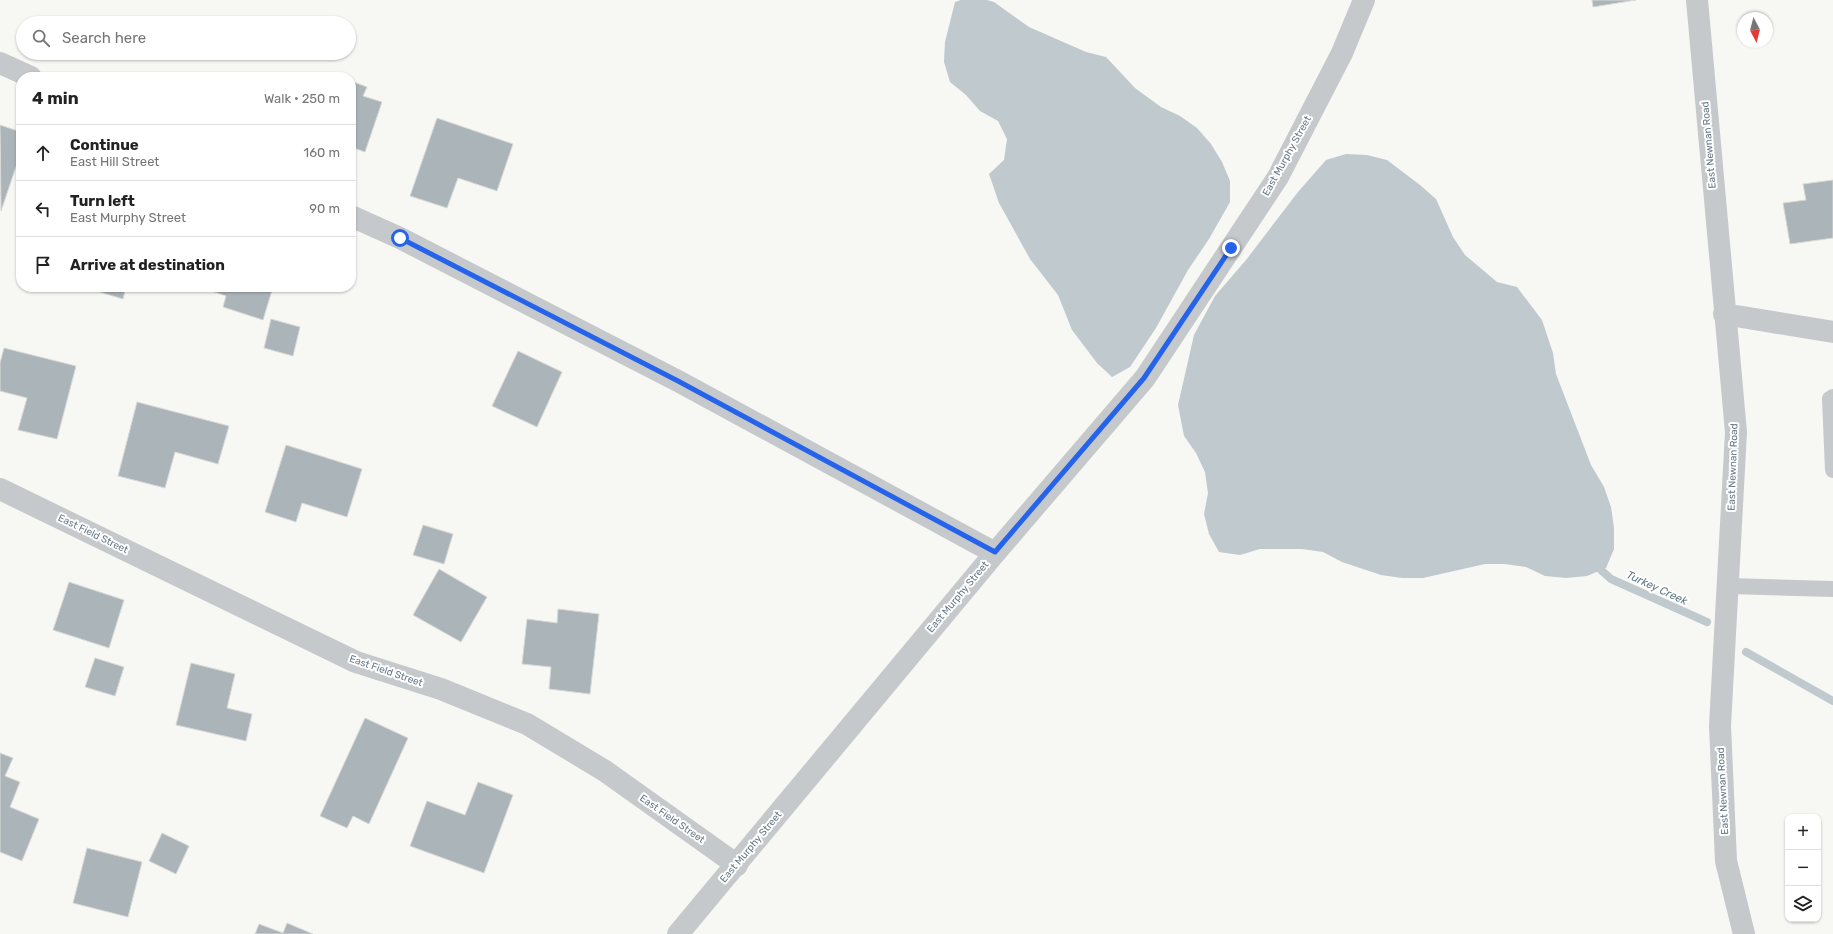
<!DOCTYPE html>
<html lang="en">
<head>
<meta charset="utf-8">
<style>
	body { margin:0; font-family:Rubik,sans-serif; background:#f2f2f2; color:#222 }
	.controls { position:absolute; right:12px; bottom:12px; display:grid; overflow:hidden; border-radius:8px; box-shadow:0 1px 3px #0004 }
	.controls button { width:36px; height:36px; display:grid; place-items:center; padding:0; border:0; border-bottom:1px solid #e0e0e0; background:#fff; color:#222; font:20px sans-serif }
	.compass { position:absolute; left:1737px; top:12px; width:36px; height:36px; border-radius:50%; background:#fff; box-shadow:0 1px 3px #0004; rotate:173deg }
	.stop { position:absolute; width:12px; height:12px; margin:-9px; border:3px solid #2563eb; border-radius:50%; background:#fff }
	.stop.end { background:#2563eb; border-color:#fff; box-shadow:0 1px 4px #0008 }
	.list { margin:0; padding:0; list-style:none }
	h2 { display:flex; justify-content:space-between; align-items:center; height:52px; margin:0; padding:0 16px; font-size:17px }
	h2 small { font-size:13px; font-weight:400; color:#767676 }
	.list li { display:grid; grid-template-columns:26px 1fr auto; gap:12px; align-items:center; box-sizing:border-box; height:56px; padding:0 16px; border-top:1px solid #e0e0e0 }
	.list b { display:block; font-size:15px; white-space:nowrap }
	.list p { margin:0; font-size:13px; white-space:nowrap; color:#767676 }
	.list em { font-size:13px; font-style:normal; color:#767676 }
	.icon { flex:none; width:22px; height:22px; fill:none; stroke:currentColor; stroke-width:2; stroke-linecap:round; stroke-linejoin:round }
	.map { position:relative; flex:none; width:1833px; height:934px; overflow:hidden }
	.search { position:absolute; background:#fff; box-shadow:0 1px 3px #0004; left:16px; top:16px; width:340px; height:44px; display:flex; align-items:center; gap:10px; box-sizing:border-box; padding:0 14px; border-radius:22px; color:#767676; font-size:15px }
	.panel { position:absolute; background:#fff; box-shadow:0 1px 3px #0004; left:16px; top:72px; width:340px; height:220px; border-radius:16px }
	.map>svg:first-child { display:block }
</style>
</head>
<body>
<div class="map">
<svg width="1833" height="934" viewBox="0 0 1833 934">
	<rect width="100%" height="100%" fill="#f7f7f4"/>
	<g fill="#bfc9ce">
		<polygon points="961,0 987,0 994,2 1029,27 1086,52 1106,57 1135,88 1161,107 1180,116 1197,128 1211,144 1222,162 1230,181 1230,202 1209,239 1188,270 1156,328 1130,367 1112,377 1097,363 1072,330 1058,295 1030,259 999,203 989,174 1004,160 1007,139 998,121 980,111 966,95 950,82 944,62 945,42 955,2"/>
		<polygon points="1346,154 1367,155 1387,160 1420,185 1436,199 1453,237 1465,255 1497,282 1517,287 1542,320 1553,353 1556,374 1591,465 1604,487 1611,507 1614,528 1614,549 1606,568 1587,576 1566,578 1545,576 1526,567 1505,564 1485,564 1423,578 1402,578 1381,575 1342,562 1323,552 1302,549 1260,549 1240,555 1219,552 1209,534 1204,514 1208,493 1205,472 1196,453 1184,436 1178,405 1194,335 1215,296 1246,260 1298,192 1326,160"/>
	</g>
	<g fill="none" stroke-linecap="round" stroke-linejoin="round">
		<g stroke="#bfc9ce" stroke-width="8">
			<polyline points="1601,570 1611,579 1707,622"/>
			<polyline points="1746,652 1833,701"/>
		</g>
	</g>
	<g fill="#abb4b9" stroke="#d9d9d6">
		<polygon points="1592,0 1636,0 1593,7"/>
		<polygon points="351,81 367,87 363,96 382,102 365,152 351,147"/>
		<polygon points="437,118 513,144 497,191 458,178 447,208 410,196"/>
		<polygon points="0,125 21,132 21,152 1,211"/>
		<polygon points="1833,180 1833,238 1790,244 1783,203 1806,200 1803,184"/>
		<polygon points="94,287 126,287 123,299 93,290"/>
		<polygon points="210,287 273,287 263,320 223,307 226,296 209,290"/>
		<polygon points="271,319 300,327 293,356 264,348"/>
		<polygon points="4,348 76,366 57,439 18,430 27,398 0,391 0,363"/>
		<polygon points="518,351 562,372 537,427 492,406"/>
		<polygon points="137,402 229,426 218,464 175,452 165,488 118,476"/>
		<polygon points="286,445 362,469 347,517 302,503 296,522 265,512"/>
		<polygon points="423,525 453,534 444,564 413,555"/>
		<polygon points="439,569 487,597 461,642 413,615"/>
		<polygon points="69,582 124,600 109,648 53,630"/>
		<polygon points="558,609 599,614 590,694 549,689 551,667 522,664 527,619 557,623"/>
		<polygon points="95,658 124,667 115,696 85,687"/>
		<polygon points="191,663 235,674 227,708 252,714 246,741 176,725"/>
		<polygon points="365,718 408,738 369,824 353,816 347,828 320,816"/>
		<polygon points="0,753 13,758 5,776 20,782 10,807 39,819 22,861 0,852"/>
		<polygon points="478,782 513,795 484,873 410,846 427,801 465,815"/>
		<polygon points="162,833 189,846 176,874 149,861"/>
		<polygon points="87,848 142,862 128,917 73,903"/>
		<polygon points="287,923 313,934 255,934 259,924 283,933"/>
	</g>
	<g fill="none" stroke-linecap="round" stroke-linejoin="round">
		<g stroke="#c5c9cc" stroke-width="16">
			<polyline points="1833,397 1830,399 1833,470"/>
			<polyline points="1729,586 1833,589"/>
		</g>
		<g stroke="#c5c9cc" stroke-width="22">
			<polyline points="1697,0 1736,432 1720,726 1726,861 1744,934"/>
			<polyline points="0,63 31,77"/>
			<polyline points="351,216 400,238 678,381 995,553"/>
			<polyline points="1724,314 1833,332"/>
			<polyline points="0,489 356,662 441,689 527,724 605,771 737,865"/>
			<polyline points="678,934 995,553 1145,378 1278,177 1342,53 1364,0"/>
		</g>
	</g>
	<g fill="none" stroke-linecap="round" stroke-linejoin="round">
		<polyline stroke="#2563eb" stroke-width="5" points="400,238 678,381 995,552 1144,378 1231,248"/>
	</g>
	<g text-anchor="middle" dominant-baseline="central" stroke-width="4" stroke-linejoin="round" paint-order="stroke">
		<g font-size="10" fill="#657786" stroke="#fff">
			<text transform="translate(1709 145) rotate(-95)">East Newnan Road</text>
			<text transform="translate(1287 156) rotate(-61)">East Murphy Street</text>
			<text transform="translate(1733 467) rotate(-88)">East Newnan Road</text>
			<text transform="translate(93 534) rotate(26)">East Field Street</text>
			<text transform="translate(958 597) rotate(-50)">East Murphy Street</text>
			<text transform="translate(386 671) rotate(19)">East Field Street</text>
			<text transform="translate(1723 791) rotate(-93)">East Newnan Road</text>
			<text transform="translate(672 819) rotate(35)">East Field Street</text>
			<text transform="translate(751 847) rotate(-50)">East Murphy Street</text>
		</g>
		<g font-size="11" font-style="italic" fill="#617882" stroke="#fff">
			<text transform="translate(1657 588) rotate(25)">Turkey Creek</text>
		</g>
	</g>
</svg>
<div class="controls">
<button>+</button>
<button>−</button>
<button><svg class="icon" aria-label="layers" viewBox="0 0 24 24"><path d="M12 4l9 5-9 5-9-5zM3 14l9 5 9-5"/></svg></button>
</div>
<svg class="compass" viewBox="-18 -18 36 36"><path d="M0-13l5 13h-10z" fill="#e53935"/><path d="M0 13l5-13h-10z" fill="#767676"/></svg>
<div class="stop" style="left:400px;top:238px"></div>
<div class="stop end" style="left:1231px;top:248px"></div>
<div class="search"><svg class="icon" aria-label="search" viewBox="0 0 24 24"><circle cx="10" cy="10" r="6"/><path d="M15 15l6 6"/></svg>Search here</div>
<section class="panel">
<h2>4 min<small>Walk · 250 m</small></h2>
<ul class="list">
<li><svg class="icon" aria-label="ahead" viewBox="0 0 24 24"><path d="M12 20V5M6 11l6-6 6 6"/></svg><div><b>Continue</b><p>East Hill Street</p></div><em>160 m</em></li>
<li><svg class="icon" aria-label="left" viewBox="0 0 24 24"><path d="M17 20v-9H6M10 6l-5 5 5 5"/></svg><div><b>Turn left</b><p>East Murphy Street</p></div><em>90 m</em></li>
<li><svg class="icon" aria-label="arrive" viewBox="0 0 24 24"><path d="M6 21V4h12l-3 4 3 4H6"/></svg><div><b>Arrive at destination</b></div></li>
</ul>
</section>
</div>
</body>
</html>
